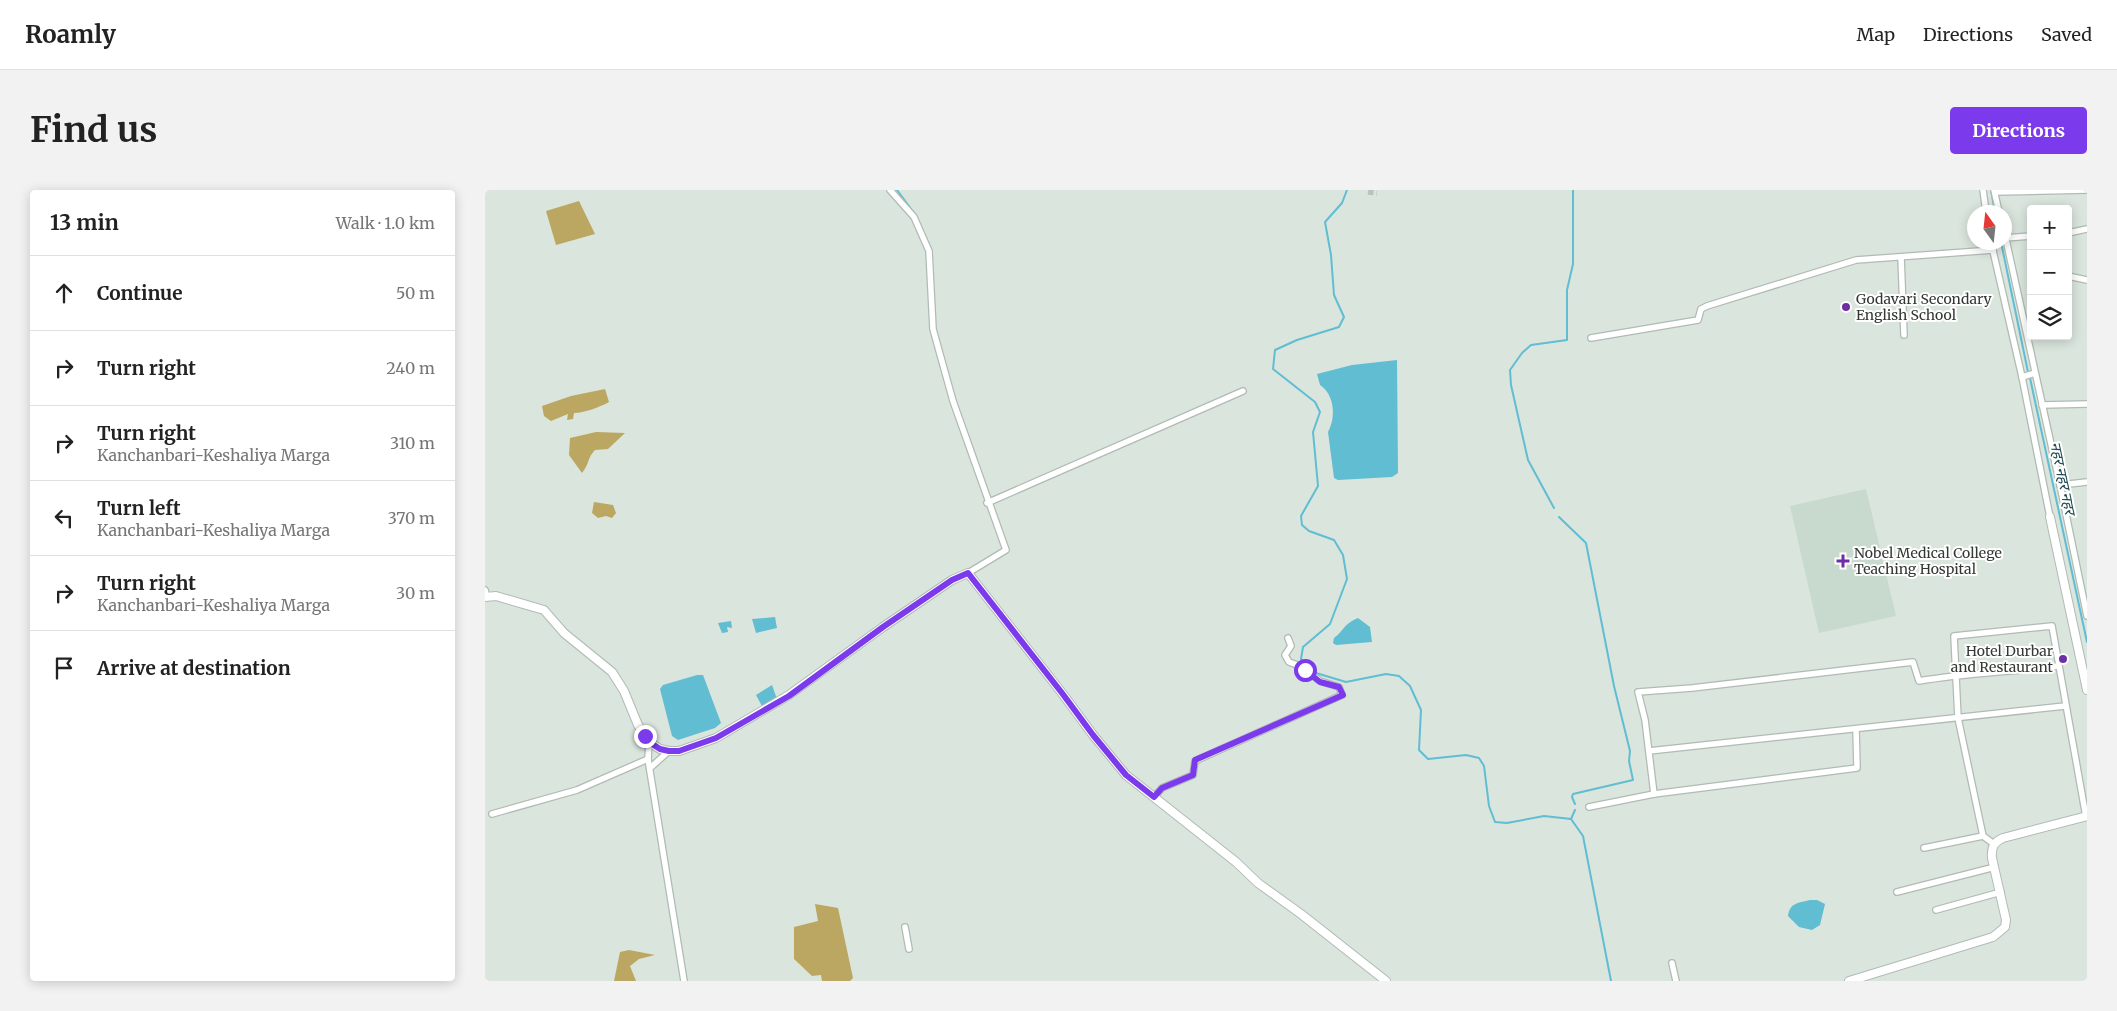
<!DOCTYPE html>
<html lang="en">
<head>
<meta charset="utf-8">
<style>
	body { margin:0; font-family:Merriweather,"Noto Sans Devanagari",serif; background:#f2f2f2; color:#222 }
	.controls { position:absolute; right:15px; top:15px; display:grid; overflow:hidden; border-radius:5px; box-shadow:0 2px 12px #0003 }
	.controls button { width:45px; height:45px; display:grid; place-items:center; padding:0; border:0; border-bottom:1px solid #e0e0e0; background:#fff; color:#222; font:25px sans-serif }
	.compass { position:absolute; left:1482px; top:15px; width:45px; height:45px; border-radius:50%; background:#fff; box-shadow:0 2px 12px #0003; rotate:345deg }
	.stop { position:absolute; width:15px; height:15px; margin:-11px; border:4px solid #7c3aed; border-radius:50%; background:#fff }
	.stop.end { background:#7c3aed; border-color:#fff; box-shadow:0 1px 5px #0008 }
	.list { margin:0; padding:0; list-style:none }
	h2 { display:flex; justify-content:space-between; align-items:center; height:65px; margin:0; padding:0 20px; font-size:21px }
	h2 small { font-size:16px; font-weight:400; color:#767676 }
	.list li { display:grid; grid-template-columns:32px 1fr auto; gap:15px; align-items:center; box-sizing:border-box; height:75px; padding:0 20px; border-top:1px solid #e0e0e0 }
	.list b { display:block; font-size:19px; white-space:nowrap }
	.list p { margin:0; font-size:16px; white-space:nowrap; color:#767676 }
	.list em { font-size:16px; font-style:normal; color:#767676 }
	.icon { flex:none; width:28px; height:28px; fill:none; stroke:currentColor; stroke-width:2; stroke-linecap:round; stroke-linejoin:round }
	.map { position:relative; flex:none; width:1602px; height:791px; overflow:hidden; border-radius:5px }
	header { display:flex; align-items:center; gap:30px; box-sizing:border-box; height:70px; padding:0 25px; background:#fff; border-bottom:1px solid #e0e0e0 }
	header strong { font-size:24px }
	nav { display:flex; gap:28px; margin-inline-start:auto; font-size:18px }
	.intro { display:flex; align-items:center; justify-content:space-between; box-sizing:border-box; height:120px; padding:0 30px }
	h1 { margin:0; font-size:35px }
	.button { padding:12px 22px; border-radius:5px; background:#7c3aed; color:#fff; font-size:18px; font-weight:700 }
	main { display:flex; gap:30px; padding:0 30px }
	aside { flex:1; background:#fff; border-radius:5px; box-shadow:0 2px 12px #0003 }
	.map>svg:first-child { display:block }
</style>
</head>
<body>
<header>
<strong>Roamly</strong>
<nav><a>Map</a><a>Directions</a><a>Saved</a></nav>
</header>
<div class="intro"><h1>Find us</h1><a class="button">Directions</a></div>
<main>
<aside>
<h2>13 min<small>Walk · 1.0 km</small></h2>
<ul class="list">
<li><svg class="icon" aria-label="ahead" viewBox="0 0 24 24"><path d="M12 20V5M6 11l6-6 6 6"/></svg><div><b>Continue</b></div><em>50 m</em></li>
<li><svg class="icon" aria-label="right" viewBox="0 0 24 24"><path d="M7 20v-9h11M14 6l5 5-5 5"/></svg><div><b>Turn right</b></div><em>240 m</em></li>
<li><svg class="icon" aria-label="right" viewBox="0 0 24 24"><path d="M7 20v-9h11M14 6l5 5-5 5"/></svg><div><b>Turn right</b><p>Kanchanbari-Keshaliya Marga</p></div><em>310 m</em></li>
<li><svg class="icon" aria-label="left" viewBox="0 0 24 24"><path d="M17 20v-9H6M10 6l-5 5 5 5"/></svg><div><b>Turn left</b><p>Kanchanbari-Keshaliya Marga</p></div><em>370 m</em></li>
<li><svg class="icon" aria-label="right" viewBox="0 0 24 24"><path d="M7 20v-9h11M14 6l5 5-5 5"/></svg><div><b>Turn right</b><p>Kanchanbari-Keshaliya Marga</p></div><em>30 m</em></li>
<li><svg class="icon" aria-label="arrive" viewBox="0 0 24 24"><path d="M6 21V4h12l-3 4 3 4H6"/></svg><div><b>Arrive at destination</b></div></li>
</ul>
</aside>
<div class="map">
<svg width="1602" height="791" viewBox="0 0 1602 791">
	<rect width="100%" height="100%" fill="#dae5dd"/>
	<polygon fill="#c8dacd" points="1381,299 1411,426 1334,443 1305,316"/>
	<g fill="#bba761">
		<polygon points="94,11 110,44 71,55 61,21"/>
		<path d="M120,199L124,212C115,217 99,223 89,223L88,229L82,230L83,224L66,231L59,226L57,216L86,206Z"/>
		<path d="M111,242L140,243L123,259L110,260C102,268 105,273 97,283L84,265L85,248Z"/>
		<polygon points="109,312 128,315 131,323 127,328 121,326 113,328 107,323"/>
		<polygon points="330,714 353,718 368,788 365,791 337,791 336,785 327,786 309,769 309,737 333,731"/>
		<polygon points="144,760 170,765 154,769 145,776 151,791 129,791 135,762"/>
	</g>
	<g fill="#60bdd2">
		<path d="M912,170L913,283L907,287L853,290L849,288L843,242C851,228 850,205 835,195L832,184L867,175Z"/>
		<polygon points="290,427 292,438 271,443 267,429"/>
		<path d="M873,428L885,437L887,452L851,455L848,453L849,448C860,440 857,435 873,428Z"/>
		<polygon points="246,431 247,438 242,437 243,442 237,443 233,433"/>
		<polygon points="212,485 218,485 236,533 230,538 193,550 187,546 175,499 178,495"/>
		<polygon points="287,495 292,509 278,518 271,505"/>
		<path d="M1325,710H1332L1340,714L1335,735L1327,740L1314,737L1303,726C1305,712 1314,713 1325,710Z"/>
	</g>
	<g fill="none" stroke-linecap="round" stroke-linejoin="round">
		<g stroke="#60bdd2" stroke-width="2">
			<polyline points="412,0 429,23"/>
			<polyline points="862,0 857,13 840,32 846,65 849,105 859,127 854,137 812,150 790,160 788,179 830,212 835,222 828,242 833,296 816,326 817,335 824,341 849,350 858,365 862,389 845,434 818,457 816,469 831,483 861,492 901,484 914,486 925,496 936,520 934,560 943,569 981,565 994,568 999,576 1004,616 1010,632 1022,633 1059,626 1086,629 1098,646 1126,791"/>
			<polyline points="1506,0 1510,22"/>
			<polyline points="1516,52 1543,182"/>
			<polyline points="1545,188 1602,452"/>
			<polyline points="1069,318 1043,270 1026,195 1025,180 1037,163 1046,155 1082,150 1082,100 1088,74 1088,0"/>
			<polyline points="1074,327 1101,353 1129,496 1145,561 1144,571 1148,590 1088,604 1087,607 1090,614"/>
			<polyline points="1086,629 1090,620"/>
		</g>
		<polyline stroke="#b9c2bb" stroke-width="5.5" stroke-dasharray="5.5 3" stroke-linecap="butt" points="883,2 892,3"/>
		<defs>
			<g id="minor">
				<polyline points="405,0 429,27 444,61 448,139 468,211 521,360 483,383"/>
				<polyline points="1498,0 1501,22"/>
				<polyline points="1509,0 1514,22"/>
				<polyline points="1510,2 1602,0"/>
				<polyline points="1583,43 1602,39"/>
				<polyline points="1520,45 1575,295 1602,426"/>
				<polyline points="1520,48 1546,46"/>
				<polyline points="1506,52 1537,187 1565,327"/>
				<polyline points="1416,67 1419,145"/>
				<polyline points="1583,86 1602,90"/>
				<polyline points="1106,148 1213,130 1216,119 1222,116 1371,70 1508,60"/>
				<polyline points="1537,187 1550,183"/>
				<polyline points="1557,215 1602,214"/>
				<polyline points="1575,295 1602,292"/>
				<polyline points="502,313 758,201"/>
				<polyline points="0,400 2,407"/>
				<polyline points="164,552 163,569 199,791"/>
				<polyline points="1164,561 1580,516"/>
				<polyline points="165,578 184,561"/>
				<path d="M1169,604L1160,530L1153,502L1207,498L1428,472L1434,491C1480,483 1527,482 1573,476"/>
				<polyline points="669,607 677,598 708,585 710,571 857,505 854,497 835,491 815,476 804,472 800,465 806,456 803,448"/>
				<polyline points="1104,617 1169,604 1372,578 1371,539"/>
				<polyline points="7,624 92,600 163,569"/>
				<polyline points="1509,654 1498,646 1473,528 1469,446 1567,436 1601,627"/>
				<polyline points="1439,658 1498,646"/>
				<polyline points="1412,702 1510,677"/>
				<polyline points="1451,720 1516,702"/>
				<polyline points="420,737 424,759"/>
				<polyline points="1187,773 1191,791"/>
			</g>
			<g id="tertiary">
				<polyline points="1565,327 1602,500"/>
				<polyline points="0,407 11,406 59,420 79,443 127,482 139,501 153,535 164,552 175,559 184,561 194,561 231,548 304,505 398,437 467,390 483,383 577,503 608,545 641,585 751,672 773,693 816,724 901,791"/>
				<path d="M1364,791L1508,747L1520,737L1521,730L1507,668C1506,657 1509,652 1518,648L1602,626"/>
			</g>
		</defs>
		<use href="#minor" stroke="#b0bbb3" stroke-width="8"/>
		<use href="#tertiary" stroke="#b0bbb3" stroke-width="10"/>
		<use href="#minor" stroke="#fff" stroke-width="5.5"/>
		<use href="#tertiary" stroke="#fff" stroke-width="8"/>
	</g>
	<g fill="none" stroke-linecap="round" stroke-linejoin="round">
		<polyline stroke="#7c3aed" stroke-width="6" points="160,546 164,552 175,559 184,561 194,561 231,548 304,506 398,437 467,390 483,383 577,503 608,545 641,585 669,607 677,598 708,585 710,570 858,505 854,497 835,492 820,480"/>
	</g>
	<g fill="#6f2fa4" stroke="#fff" stroke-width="2">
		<circle cx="1361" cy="117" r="5"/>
		<path d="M1355.5 363.5h5v5h5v5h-5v5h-5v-5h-5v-5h5z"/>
		<circle cx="1578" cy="469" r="5"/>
	</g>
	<g text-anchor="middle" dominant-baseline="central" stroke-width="4" stroke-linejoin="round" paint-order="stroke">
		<g font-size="14" fill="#333834" stroke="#fff" text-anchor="start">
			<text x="1371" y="109">Godavari Secondary<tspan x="1371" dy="16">English School</tspan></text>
			<text x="1369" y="363">Nobel Medical College<tspan x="1369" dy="16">Teaching Hospital</tspan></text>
			<text x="1568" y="461" text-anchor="end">Hotel Durbar<tspan x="1568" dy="16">and Restaurant</tspan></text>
		</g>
		<g font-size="15" font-style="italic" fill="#214b54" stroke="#fff">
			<text transform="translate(1578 288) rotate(78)">नहर नहर नहर</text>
		</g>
	</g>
</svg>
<div class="controls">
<button>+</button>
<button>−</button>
<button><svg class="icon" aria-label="layers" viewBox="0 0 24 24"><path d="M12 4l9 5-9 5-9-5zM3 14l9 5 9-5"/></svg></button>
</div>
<svg class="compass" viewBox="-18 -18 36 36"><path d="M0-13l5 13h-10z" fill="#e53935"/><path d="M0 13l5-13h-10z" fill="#767676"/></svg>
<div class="stop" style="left:820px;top:480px"></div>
<div class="stop end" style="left:160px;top:546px"></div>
</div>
</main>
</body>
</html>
